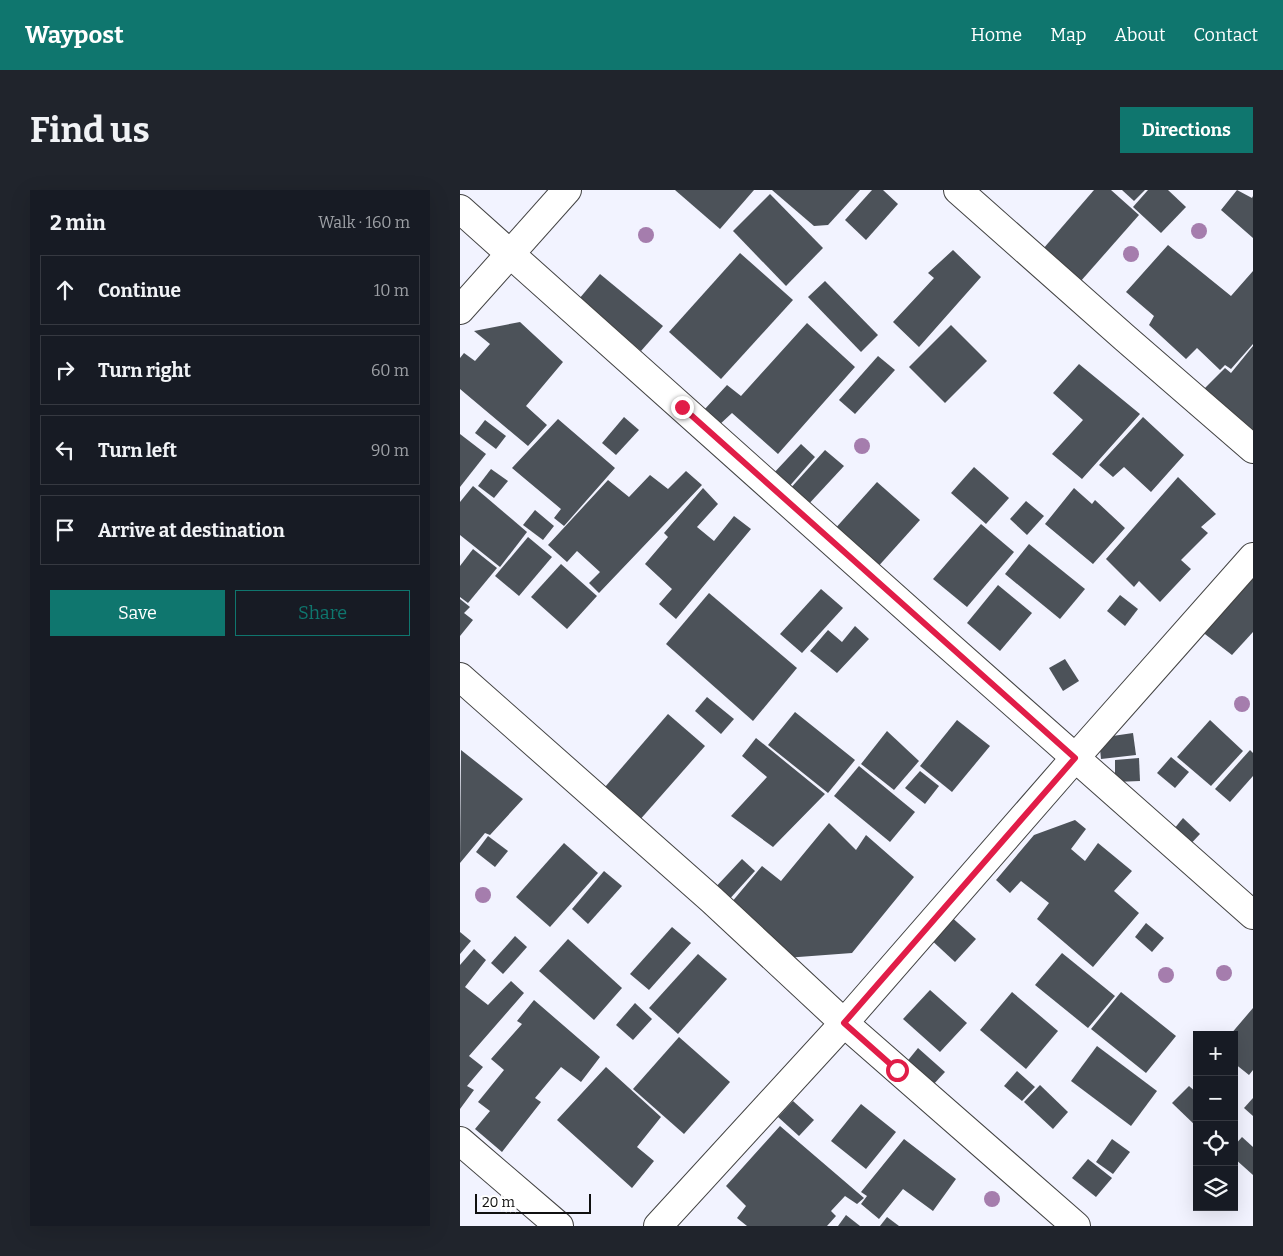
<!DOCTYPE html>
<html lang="en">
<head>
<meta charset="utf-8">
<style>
	body { margin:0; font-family:Bitter,serif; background:#20242c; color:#f1f3f6 }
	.controls { position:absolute; right:15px; bottom:15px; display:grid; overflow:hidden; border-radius:0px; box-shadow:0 5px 20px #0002 }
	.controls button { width:45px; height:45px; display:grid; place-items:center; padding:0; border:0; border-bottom:1px solid #363941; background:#171b24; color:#f1f3f6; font:25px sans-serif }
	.scale { position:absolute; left:15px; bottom:12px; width:116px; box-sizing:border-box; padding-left:5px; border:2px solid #101010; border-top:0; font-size:14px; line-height:18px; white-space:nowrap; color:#101010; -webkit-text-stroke:4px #fff; paint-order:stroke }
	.stop { position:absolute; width:15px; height:15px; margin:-11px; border:4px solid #e11d48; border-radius:50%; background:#fff }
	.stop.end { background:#e11d48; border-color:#fff; box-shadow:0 1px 5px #0008 }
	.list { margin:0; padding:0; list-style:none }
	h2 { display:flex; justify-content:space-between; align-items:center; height:65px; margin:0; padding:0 20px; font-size:21px }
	h2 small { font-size:16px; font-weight:400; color:#9ea1a6 }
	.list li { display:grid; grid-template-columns:32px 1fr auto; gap:15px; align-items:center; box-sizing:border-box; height:70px; margin:0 10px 10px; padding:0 10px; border:1px solid #363941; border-radius:0px }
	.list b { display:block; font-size:19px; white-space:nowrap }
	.list em { font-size:16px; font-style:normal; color:#9ea1a6 }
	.actions { display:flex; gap:10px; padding:15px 20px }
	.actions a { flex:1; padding:11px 0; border:1px solid #0f766e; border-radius:0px; text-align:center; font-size:18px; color:#0f766e }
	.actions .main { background:#0f766e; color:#fff }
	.icon { flex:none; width:28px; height:28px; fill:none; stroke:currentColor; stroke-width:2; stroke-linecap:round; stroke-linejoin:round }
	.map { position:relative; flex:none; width:793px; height:1036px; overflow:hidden; border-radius:0px }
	header { display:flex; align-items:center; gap:30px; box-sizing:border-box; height:70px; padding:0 25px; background:#0f766e; color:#fff }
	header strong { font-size:24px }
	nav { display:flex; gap:28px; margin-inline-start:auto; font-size:18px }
	.intro { display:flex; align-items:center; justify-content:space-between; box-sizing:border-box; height:120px; padding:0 30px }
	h1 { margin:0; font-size:35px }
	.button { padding:12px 22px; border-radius:0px; background:#0f766e; color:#fff; font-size:18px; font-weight:700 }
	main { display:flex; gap:30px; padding:0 30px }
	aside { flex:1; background:#171b24; border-radius:0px; box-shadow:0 5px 20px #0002 }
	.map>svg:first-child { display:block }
</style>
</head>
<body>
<header>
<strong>Waypost</strong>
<nav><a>Home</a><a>Map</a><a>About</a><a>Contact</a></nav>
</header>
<div class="intro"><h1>Find us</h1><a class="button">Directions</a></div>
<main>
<aside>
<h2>2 min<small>Walk · 160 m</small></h2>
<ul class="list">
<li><svg class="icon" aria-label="ahead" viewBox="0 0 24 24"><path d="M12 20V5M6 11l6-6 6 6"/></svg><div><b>Continue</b></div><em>10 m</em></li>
<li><svg class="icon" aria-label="right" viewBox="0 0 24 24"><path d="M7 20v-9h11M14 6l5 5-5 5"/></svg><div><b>Turn right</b></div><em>60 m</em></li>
<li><svg class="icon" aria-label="left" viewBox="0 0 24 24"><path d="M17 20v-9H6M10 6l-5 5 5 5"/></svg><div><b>Turn left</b></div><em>90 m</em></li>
<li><svg class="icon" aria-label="arrive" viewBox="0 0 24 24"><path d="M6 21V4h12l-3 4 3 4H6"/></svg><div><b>Arrive at destination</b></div></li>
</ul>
<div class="actions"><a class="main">Save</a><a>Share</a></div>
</aside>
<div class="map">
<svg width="793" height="1036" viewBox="0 0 793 1036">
	<rect width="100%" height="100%" fill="#f2f3ff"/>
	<g fill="#4c5259">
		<polygon points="215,0 294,0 260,39"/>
		<polygon points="312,0 400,0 368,35 354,36"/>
		<polygon points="412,0 423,0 438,14 406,50 385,30"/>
		<polygon points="634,0 651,0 679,25 620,92 583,59"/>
		<polygon points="662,0 685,0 674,11"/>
		<polygon points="688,0 708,0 726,17 701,43 673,17"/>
		<polygon points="777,0 792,8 793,6 793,48 761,20"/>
		<polygon points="310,4 363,58 326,96 273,41"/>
		<polygon points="708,55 771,106 793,81 793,154 771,179 765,175 760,180 737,158 726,169 689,135 694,126 666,102"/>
		<polygon points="493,60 521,87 459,157 433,132 474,88 468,83"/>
		<polygon points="280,63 333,110 261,189 209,142"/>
		<polygon points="140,84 203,136 181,161 119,109"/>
		<polygon points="365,91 418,145 401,162 348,107"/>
		<polygon points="60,132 103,172 66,216 87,235 68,256 0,199 0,168 4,163 15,171 30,154 14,141"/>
		<polygon points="347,133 395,177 318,264 272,223 258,236 244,220 267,195 281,206"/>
		<polygon points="491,135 527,171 485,213 449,177"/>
		<polygon points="793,156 793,249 742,201 765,178 771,183"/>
		<polygon points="418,166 435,180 395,224 379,210"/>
		<polygon points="619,174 680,224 622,289 592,264 623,230 593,203"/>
		<polygon points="164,227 179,240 156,265 142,253"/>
		<polygon points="683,227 724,265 691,302 664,277 653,287 639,275"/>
		<polygon points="98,229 155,278 104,336 94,328 101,319 52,278"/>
		<polygon points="25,230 46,246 36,259 15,243"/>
		<polygon points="0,244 26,264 0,297"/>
		<polygon points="341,254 355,267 327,299 312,285"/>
		<polygon points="365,260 384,276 346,317 328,301"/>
		<polygon points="514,277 549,308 526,334 491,303"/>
		<polygon points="31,279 48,291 34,308 18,296"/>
		<polygon points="226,281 242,295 139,403 129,393 140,382 117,361 107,372 88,355 148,290 169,307 190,285 208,299"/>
		<polygon points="718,287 756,324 741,337 748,343 721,370 731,379 700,412 679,391 674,397 646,369"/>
		<polygon points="417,292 460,330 415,380 373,341"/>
		<polygon points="13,296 67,342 40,377 0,345 0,312"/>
		<polygon points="243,298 258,314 237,337 254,351 274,326 291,339 216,429 199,414 212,399 185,374 208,347 204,343"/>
		<polygon points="614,298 632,314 635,310 665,338 633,374 585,334"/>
		<polygon points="566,311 584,326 567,345 550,329"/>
		<polygon points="75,320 94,336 83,350 63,335"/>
		<polygon points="521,334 554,362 507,417 473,389"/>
		<polygon points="68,347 92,367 59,406 35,386"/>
		<polygon points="569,354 625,399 600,429 545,384"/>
		<polygon points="13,359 37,378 8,413 0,407 0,376"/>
		<polygon points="101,374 137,406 107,439 71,407"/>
		<polygon points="793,384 793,442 772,465 741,441"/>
		<polygon points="538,395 572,423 540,461 507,433"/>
		<polygon points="361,399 383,418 342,463 320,444"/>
		<polygon points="249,403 337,478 293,531 206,454"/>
		<polygon points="660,405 678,419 665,436 647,421"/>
		<polygon points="0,409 10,417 4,423 13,430 0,446"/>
		<polygon points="395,436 409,449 377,483 350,461 368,440 382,452"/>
		<polygon points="605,469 619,491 603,501 589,478"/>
		<polygon points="247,507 274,529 261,544 235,521"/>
		<polygon points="335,522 395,570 368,603 308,555"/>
		<polygon points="208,524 245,556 178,632 139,604"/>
		<polygon points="497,530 530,556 492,602 460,576"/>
		<polygon points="750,530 783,561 751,596 717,567"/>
		<polygon points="427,541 459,571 434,600 401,574"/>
		<polygon points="673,543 676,565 641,569 639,548"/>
		<polygon points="296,548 365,604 313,657 271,626 307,587 282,566"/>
		<polygon points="1,560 63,609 30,645 25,643 0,673"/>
		<polygon points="790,560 793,563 793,586 770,612 755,599"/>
		<polygon points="711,567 729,582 715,598 697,583"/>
		<polygon points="679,568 680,591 655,592 655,570"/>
		<polygon points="399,576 455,622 430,652 374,606"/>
		<polygon points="460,581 479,596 465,614 445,598"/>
		<polygon points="723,628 740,644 725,660 709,645"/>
		<polygon points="615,630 626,639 611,659 625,671 638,653 672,681 654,701 679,723 633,777 577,729 589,713 561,691 550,703 536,690 574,645"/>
		<polygon points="369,633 396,660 406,645 454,687 392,763 325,768 266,719 302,676 321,691"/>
		<polygon points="28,646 48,661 35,677 16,662"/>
		<polygon points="104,653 138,683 90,737 56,707"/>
		<polygon points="282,669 295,681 266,713 252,701"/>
		<polygon points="144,681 162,696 128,734 112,719"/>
		<polygon points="488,724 516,749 495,772 467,746"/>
		<polygon points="686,733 704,748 692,762 675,747"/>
		<polygon points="212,737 231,753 189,800 170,784"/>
		<polygon points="0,742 11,751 0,764"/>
		<polygon points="55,746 67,757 43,784 31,773"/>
		<polygon points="108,749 162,798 134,830 79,781"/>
		<polygon points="14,759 26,770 5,797 28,815 51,791 64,803 9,866 23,877 7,896 14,900 0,919 0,775"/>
		<polygon points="602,763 655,806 628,838 575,795"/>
		<polygon points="238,764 267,789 218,844 189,818"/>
		<polygon points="470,800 507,833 480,862 443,829"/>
		<polygon points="552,802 598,841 566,879 520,840"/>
		<polygon points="661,802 716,846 686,883 631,839"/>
		<polygon points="74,810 140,867 121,892 101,877 75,908 81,912 42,962 15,939 30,921 18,912 44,880 31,869 62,834 57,831"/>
		<polygon points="175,813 192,829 173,850 156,835"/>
		<polygon points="793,818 793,880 789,885 774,873 774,845 770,845"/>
		<polygon points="219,847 270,892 224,944 173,899"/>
		<polygon points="637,856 697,901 671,936 611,891"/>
		<polygon points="458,858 485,882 471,897 445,874"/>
		<polygon points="146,877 201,927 177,957 194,971 172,998 97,930"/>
		<polygon points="557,881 575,897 562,911 544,896"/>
		<polygon points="580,895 608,922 593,939 564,912"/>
		<polygon points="729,896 737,903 737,937 712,913"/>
		<polygon points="793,908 793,926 784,918"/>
		<polygon points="333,911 354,930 339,946 318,927"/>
		<polygon points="401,914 436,942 406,979 371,951"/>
		<polygon points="320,936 404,1008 397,1014 385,1006 371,1021 376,1026 367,1036 287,1036 277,1028 286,1016 266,996"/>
		<polygon points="782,947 793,957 793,985 774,968 774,956"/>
		<polygon points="444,949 496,989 473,1021 443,999 419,1029 401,1014 407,1006 401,1002"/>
		<polygon points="652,949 670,962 653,984 636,972"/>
		<polygon points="628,969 652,988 636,1007 612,988"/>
		<polygon points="386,1025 400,1036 378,1036"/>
		<polygon points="427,1027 439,1036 420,1036"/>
	</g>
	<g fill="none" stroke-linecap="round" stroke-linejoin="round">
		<defs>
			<g id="minor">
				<polyline points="498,0 665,148 793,259"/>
				<polyline points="0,19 472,441 793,725"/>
				<polyline points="0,120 107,0"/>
				<polyline points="0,487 252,710 384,833 616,1036"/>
				<polyline points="0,951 99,1036"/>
				<polyline points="198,1036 384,833 615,568 793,367"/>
			</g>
		</defs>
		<use href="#minor" stroke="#434343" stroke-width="30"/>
		<use href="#minor" stroke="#fff" stroke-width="28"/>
	</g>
	<g fill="#a57dad">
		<circle cx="739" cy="41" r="8"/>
		<circle cx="186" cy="45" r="8"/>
		<circle cx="671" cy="64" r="8"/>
		<circle cx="402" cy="256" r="8"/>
		<circle cx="782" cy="514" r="8"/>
		<circle cx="23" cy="705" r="8"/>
		<circle cx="764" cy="783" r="8"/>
		<circle cx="706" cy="785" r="8"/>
		<circle cx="532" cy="1009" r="8"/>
	</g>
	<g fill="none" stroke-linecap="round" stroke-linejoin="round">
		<polyline stroke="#e11d48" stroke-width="6" points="222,217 615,568 384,833 437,880"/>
	</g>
</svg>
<div class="controls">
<button>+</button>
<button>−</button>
<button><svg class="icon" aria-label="locate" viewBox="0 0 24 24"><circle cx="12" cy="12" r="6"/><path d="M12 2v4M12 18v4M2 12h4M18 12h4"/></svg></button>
<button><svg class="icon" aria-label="layers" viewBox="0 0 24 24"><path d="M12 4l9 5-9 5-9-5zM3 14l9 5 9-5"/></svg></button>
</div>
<div class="scale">20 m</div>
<div class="stop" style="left:437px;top:880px"></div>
<div class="stop end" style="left:222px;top:217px"></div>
</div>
</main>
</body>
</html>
